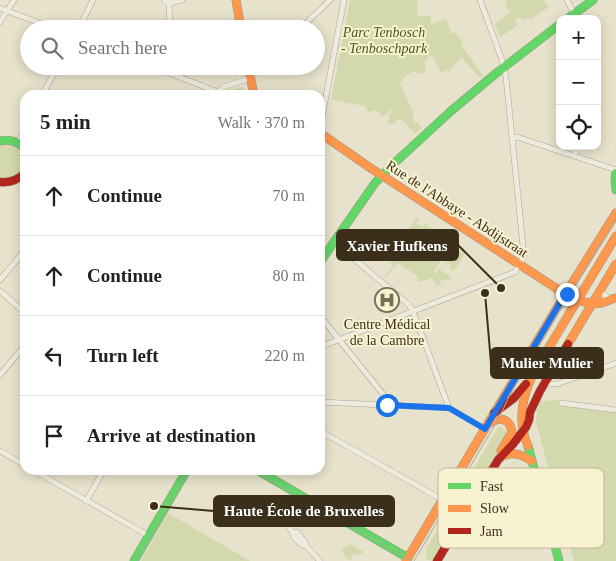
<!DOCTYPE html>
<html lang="en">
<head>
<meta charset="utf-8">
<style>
	body { margin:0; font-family:Georgia,serif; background:#f6f6f6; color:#202124 }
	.controls { position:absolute; right:15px; top:15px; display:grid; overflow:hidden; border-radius:10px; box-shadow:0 2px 12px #0003 }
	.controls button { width:45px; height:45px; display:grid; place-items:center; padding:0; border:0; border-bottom:1px solid #e0e0e0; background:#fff; color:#202124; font:25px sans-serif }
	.stop { position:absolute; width:15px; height:15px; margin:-11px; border:4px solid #1a73e8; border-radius:50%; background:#fff }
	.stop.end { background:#1a73e8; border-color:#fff; box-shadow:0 1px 5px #0008 }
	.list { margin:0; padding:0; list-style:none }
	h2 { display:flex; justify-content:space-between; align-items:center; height:65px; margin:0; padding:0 20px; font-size:21px }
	h2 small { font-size:16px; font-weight:400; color:#757577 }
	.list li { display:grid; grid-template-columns:32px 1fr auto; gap:15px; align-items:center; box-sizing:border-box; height:80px; padding:0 20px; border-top:1px solid #e0e0e0 }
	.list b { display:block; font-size:19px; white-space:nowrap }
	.list em { font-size:16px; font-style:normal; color:#757577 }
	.icon { flex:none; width:28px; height:28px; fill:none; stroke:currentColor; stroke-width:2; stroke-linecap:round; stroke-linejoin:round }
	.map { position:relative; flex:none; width:616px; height:561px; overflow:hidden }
	.search { position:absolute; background:#fff; box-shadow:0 2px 12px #0003; left:20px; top:20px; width:305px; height:55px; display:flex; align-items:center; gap:12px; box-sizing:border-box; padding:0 18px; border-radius:28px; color:#757577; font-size:19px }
	.panel { position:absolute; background:#fff; box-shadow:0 2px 12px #0003; left:20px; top:90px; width:305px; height:385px; border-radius:15px }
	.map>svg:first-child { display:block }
</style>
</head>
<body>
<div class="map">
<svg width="616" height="561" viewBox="0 0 616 561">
	<rect width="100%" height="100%" fill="#e7e2cb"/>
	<g fill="#d3d9ac">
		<path d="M350,0H417V16H431V24L446,19L451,31L450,32L452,34L455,32L463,43L461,45L474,62L473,63L483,75L480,78L462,58L451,68L450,73L446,70L441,73L434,58L431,55C425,59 423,63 426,70L423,74H419L414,71C407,74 403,77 400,83L413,112L414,124L417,122L422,128L415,134L400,118L391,125L387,121L390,118L388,115L393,111L392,109L383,117L376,110L368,112L365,106L331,100Z"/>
		<polygon points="504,0 544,0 549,7 530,20 528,17 523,21 520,17 515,21 518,25 500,37 495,24 510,12 505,5 507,4"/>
		<polygon points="243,87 244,94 223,95 226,91"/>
		<path d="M7,143C35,147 26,185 0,177V145Z"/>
		<polygon points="416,218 419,220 416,224 423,226 425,224 453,243 434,270 435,273 438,272 437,268 450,276 451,279 449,280 448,279 440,281 441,284 436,286 433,278 419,282 416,275 398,263 385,278 384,277 393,266 390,263 393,260 390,256"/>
		<polygon points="455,247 465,253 454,271 449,268 451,265 447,263 444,265"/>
		<polygon points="541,400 543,402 553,400 560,401 560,405 616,413 616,561 574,561 536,422 537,410"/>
		<polygon points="499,426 505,430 508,436 435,561 427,560 426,552 427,547"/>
		<polygon points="168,513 250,561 141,561"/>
		<polygon points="350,544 364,552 360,555 360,554 352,555 350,561 341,551 347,545 349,546"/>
	</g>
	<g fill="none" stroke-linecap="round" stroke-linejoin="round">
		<defs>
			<g id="street">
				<polyline points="164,0 169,3 182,0"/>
				<polyline points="567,0 574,14"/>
				<polyline points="169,3 170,29"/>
				<polyline points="0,8 55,29"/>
				<polyline points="0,22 14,0"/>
				<polyline points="78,29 93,0"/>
				<polyline points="300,29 330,0"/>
				<polyline points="151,66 218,92"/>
				<polyline points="42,95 58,66"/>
				<polyline points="218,95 218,92 223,87 251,78 255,72 261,66"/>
				<polyline points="320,128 344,0"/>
				<polyline points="512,138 517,137 616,170"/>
				<polyline points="18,143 25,128"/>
				<polyline points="574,156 576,151 575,146"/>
				<polyline points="334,242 409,305 413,311 449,408 485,429"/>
				<polyline points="0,280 25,250"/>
				<polyline points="0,291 25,313"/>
				<polyline points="600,291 607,297 611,299"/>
				<polyline points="320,316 386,398 387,405"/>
				<polyline points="320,347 515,272 524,256 506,77 501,57 480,0"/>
				<polyline points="0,375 25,345"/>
				<polyline points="545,381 550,384 557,384 616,363"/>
				<polyline points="320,402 449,408"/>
				<polyline points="561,403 616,410"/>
				<polyline points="320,431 443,500"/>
				<polyline points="0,451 25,465"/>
				<polyline points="33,470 149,536"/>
				<polyline points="86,501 104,470"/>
				<polyline points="287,525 293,533"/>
				<circle cx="296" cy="535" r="3"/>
				<polyline points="299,535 305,542 307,547"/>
				<polyline points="295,538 302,545 307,547 320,561"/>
			</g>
			<g id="fast">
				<polyline points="567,19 593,0"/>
				<path d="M0,141C10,139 18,141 25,149"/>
				<polyline points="616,173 615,179 616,190"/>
				<polyline points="320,262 375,183 389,168 451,111 494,75 560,24"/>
				<polyline points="528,446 559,561"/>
				<polyline points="257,470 408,558"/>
				<polyline points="134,561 187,470"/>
			</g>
			<g id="slow">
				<polyline points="236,0 241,29"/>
				<polyline points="248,66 254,95"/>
				<path d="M320,133L372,169L562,292C574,298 587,306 601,303C606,302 611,299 616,298"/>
				<polyline points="568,344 616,264"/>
				<path d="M490,423C501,416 510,419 512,432L501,451"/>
				<path d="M528,446C517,421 522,398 533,374L616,236"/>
				<path d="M503,456C514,451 522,455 532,461"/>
				<polyline points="406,561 561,301 616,213"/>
			</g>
			<g id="jam">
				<path d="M0,182C10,183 18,180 25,173"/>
				<polyline points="494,413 514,398 526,384"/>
				<polyline points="437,561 498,460 513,444 526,427 529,420 530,412 540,391 568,344"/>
			</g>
		</defs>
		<use href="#street" stroke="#aca695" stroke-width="6"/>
		<use href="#fast" stroke="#9b9585" stroke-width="9"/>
		<use href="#slow" stroke="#9b9585" stroke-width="9"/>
		<use href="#jam" stroke="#9b9585" stroke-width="9"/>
		<use href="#street" stroke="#eeebde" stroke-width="5"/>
		<use href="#fast" stroke="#63d668" stroke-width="8"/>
		<use href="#slow" stroke="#ff974d" stroke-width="8"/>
		<use href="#jam" stroke="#b3261e" stroke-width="8"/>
		<g stroke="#adaa9e" stroke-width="1">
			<polyline points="254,470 412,561"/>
			<polyline points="136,561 189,470"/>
			<polyline points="414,561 499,418 515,384 616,218"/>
		</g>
	</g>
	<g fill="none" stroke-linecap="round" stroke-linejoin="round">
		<polyline stroke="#1a73e8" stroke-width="6" points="387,405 449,408 485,429 561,301 567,294"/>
	</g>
	<defs>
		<symbol id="hospital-ring" viewBox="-11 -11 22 22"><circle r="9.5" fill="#f9f2d0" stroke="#776e59" stroke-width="1.5"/><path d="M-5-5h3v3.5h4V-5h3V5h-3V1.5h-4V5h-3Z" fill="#776e59"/></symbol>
	</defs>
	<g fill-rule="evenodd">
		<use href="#hospital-ring" x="373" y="286" width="28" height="28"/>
	</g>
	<g text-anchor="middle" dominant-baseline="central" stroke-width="4" stroke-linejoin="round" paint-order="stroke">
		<g font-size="14" font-style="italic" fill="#455a20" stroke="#f9f2d0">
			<text x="384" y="32">Parc Tenbosch<tspan x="384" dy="16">- Tenboschpark</tspan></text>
		</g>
		<g font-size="14" fill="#3b2f1c" stroke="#f9f2d0">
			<text transform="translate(457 209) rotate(33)">Rue de l'Abbaye - Abdijstraat</text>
		</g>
		<g font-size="14" fill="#3b2f1c" stroke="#f9f2d0">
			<text x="387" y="324">Centre Médical<tspan x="387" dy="16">de la Cambre</tspan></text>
		</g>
	</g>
	<rect x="438" y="468" width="166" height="80" rx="8" fill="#f9f2d0" stroke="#c0b89a" stroke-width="1"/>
	<rect x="448" y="483" width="23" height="6" fill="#63d668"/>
	<rect x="448" y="505" width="23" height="7" fill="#ff974d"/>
	<rect x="448" y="528" width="23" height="6" fill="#b3261e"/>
	<g font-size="14" fill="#3b2f1c">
		<text x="480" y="491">Fast</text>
		<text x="480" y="513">Slow</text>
		<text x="480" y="536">Jam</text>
	</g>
	<path fill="none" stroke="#3b2f1c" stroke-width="2" d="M501 288L458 245M485 293L491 363M154 506L214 511"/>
	<g fill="#3b2f1c" stroke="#f9f2d0" stroke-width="2">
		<circle cx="501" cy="288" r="5"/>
		<circle cx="485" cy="293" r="5"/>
		<circle cx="154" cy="506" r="5"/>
	</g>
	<g fill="#3b2f1c" stroke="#3b2f1c" stroke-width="2">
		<rect x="337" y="230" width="121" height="30" rx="5"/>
		<rect x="491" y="348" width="112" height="30" rx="5"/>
		<rect x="214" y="496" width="180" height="30" rx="5"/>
	</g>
	<g font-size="15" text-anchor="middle" font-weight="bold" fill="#fff">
		<text x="397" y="251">Xavier Hufkens</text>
		<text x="547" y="368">Mulier Mulier</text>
		<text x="304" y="516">Haute École de Bruxelles</text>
	</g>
</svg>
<div class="controls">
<button>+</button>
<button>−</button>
<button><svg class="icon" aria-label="locate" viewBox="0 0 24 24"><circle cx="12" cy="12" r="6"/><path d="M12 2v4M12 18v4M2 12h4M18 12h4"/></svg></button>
</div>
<div class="stop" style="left:387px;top:405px"></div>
<div class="stop end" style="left:567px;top:294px"></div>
<div class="search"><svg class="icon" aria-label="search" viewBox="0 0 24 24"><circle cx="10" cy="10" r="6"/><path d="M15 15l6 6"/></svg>Search here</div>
<section class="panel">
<h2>5 min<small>Walk · 370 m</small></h2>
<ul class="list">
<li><svg class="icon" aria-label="ahead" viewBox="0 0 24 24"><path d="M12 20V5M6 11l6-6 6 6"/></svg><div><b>Continue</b></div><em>70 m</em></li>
<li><svg class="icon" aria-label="ahead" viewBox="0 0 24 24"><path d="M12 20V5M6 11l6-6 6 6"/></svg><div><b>Continue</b></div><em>80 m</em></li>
<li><svg class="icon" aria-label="left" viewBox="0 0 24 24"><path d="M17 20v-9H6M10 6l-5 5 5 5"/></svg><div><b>Turn left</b></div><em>220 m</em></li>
<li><svg class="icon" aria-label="arrive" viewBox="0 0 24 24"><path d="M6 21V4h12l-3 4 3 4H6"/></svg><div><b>Arrive at destination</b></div></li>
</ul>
</section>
</div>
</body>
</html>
